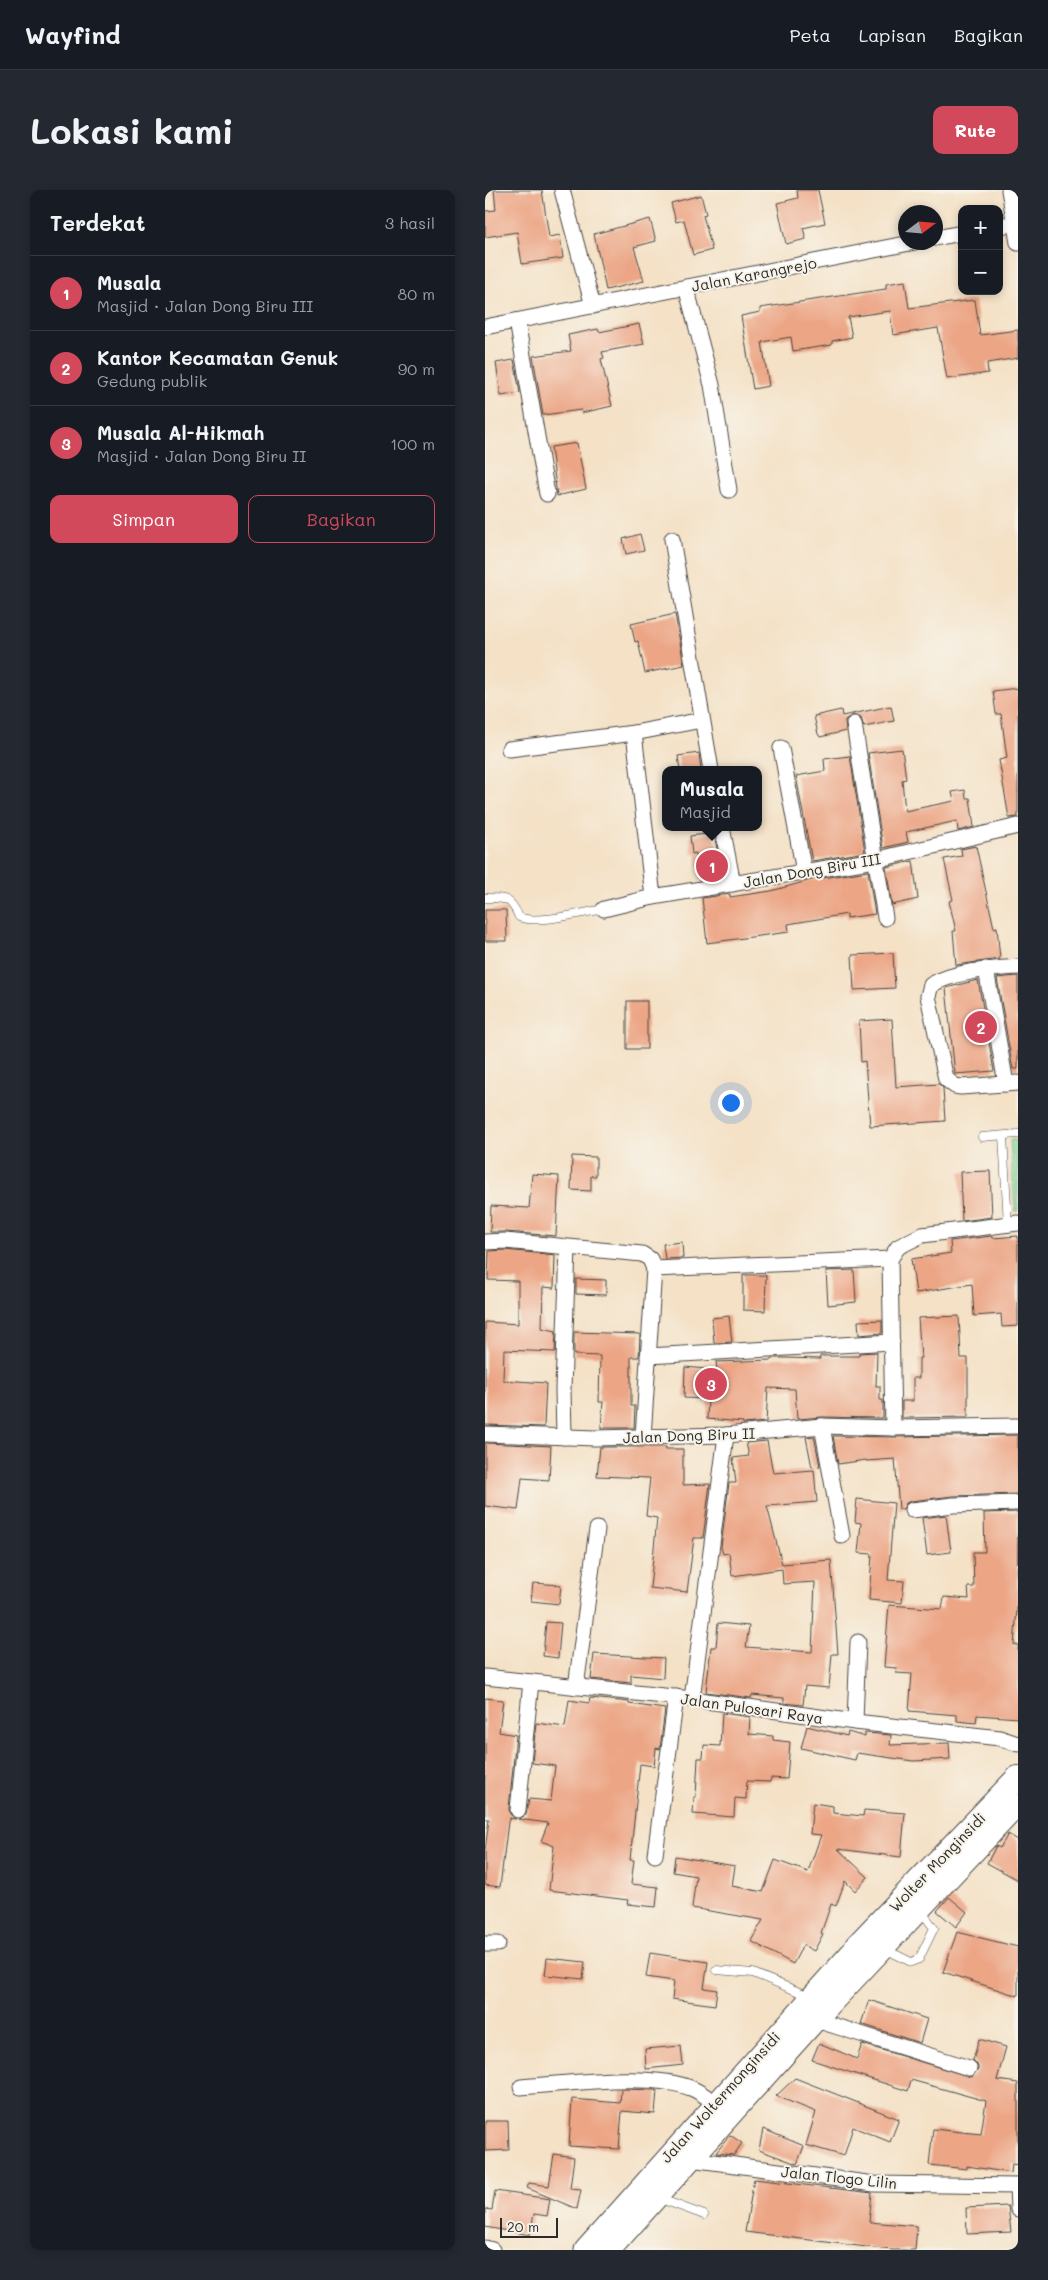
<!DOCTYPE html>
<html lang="id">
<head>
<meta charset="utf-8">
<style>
	body { margin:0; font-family:Mali,sans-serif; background:#242831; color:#f1f3f6 }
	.controls { position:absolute; right:15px; top:15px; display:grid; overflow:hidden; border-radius:10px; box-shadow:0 2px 8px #0003 }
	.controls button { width:45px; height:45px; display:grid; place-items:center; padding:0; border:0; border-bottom:1px solid #363941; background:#171b24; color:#f1f3f6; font:25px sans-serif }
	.compass { position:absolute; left:413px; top:15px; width:45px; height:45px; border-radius:50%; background:#171b24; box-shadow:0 2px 8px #0003; rotate:74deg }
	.scale { position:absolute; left:15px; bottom:12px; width:58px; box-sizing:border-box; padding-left:5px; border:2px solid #2b2b2b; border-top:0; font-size:14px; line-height:18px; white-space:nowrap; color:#2b2b2b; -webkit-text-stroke:4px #f7f3e8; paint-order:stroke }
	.you { position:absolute; left:245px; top:912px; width:18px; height:18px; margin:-12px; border:4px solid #fff; border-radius:50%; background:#1a73e8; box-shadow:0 0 0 8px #1a73e833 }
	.badge { display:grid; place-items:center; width:32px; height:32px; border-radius:50%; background:#d1495b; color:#fff; font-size:16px; font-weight:700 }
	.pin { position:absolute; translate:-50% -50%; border:2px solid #fff; box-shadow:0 1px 5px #0006 }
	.popup { position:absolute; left:177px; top:576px; width:100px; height:65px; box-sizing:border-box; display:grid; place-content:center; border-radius:10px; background:#171b24; filter:drop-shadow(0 1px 4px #0005); font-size:16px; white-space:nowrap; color:#9ea1a6 }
	.popup b { font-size:19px; color:#f1f3f6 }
	.popup::after { content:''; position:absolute; left:50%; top:100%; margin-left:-10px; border:10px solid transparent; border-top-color:#171b24 }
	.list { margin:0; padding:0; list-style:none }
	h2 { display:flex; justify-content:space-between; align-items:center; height:65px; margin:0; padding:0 20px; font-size:21px }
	h2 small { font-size:16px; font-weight:400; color:#9ea1a6 }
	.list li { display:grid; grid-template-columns:32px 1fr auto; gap:15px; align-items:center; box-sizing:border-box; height:75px; padding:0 20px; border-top:1px solid #363941 }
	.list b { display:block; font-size:19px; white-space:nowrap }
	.list p { margin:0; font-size:16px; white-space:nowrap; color:#9ea1a6 }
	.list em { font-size:16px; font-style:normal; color:#9ea1a6 }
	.actions { display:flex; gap:10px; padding:15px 20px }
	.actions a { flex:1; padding:11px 0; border:1px solid #d1495b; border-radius:10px; text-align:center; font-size:18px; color:#d1495b }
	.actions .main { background:#d1495b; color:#fff }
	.map { position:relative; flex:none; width:533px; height:2060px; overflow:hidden; border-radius:10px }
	header { display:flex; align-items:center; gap:30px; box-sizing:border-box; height:70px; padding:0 25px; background:#171b24; border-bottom:1px solid #363941 }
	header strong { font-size:24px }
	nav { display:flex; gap:28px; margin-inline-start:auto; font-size:18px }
	.intro { display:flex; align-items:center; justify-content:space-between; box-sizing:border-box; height:120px; padding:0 30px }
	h1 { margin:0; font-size:35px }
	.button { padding:12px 22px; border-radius:10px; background:#d1495b; color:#fff; font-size:18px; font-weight:700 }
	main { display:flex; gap:30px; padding:0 30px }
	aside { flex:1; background:#171b24; border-radius:10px; box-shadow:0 2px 8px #0003 }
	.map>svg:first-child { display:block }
</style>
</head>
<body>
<header>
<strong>Wayfind</strong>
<nav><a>Peta</a><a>Lapisan</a><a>Bagikan</a></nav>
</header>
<div class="intro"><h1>Lokasi kami</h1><a class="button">Rute</a></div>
<main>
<aside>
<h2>Terdekat<small>3 hasil</small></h2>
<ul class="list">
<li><span class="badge">1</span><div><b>Musala</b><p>Masjid · Jalan Dong Biru III</p></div><em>80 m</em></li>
<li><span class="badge">2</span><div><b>Kantor Kecamatan Genuk</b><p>Gedung publik</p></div><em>90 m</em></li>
<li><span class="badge">3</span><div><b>Musala Al-Hikmah</b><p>Masjid · Jalan Dong Biru II</p></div><em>100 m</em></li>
</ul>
<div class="actions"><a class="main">Simpan</a><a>Bagikan</a></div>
</aside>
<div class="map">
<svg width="533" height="2060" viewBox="0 0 533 2060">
	<rect width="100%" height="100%" fill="#f7f3e8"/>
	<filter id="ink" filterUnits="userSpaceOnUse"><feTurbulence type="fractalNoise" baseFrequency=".02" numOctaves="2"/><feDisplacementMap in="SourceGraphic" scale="10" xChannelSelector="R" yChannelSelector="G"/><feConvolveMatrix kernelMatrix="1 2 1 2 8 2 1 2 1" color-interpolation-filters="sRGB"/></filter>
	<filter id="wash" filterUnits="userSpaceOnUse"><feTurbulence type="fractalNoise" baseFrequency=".0096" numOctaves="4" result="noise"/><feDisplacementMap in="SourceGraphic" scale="20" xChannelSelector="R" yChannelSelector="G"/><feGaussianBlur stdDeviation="1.12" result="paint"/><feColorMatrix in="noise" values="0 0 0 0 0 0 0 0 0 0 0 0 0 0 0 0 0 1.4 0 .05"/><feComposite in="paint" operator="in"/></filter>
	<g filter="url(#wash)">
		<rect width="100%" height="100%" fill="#f4e1c6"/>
		<polygon fill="#85d99b" stroke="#588263" points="525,950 533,950 533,1021 530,1021"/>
		<g id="blocks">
			<g fill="#eca686">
				<polygon points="9,0 57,0 64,47 75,45 78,68 37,74 32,42 0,47 0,21 11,20"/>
				<polygon points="312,0 333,0 340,33 318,38 321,49 301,54 292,13 313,8"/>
				<polygon points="216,5 221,24 218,25 227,60 208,65 199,30 191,32 186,13"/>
				<polygon points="165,29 171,51 149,57 159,91 121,100 109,44"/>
				<polygon points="420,91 424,118 490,110 495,145 533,140 533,168 502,173 503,183 462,189 453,138 408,145 405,121 363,127 367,147 347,151 347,155 308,161 306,147 277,152 284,196 268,199 256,126 275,122 275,118 401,99 401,94"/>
				<polygon points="154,134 159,154 117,162 119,168 116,169 127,216 97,223 96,220 58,225 48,166 86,161 83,145 113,139 114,142"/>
				<polygon points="29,170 35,203 16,206 11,173"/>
				<polygon points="92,253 101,299 72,306 66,257"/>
				<polygon points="155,344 159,360 141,364 138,349"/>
				<polygon points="190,424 199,475 160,483 153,451 150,452 146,434"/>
				<polygon points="533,498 533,627 524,628 514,570 522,568 516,524 511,524 508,501"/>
				<polygon points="406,516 409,531 379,537 376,528 368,525 360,530 361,541 335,547 333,544 329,526 356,520 357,526"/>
				<polygon points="417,559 421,589 417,590 420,621 469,611 467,602 480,600 481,608 485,608 489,637 473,641 472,631 421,642 423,652 398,658 383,563"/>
				<polygon points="214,563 216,580 195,580 193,566"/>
				<polygon points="365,566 380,662 327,671 311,586 340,581 339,569"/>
				<polygon points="229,643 237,686 215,690 211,663 207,664 205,646"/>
				<polygon points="491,656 509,738 512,737 515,769 471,775 468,741 471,741 464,711 468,710 459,669 477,666 476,659"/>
				<polygon points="428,671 433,709 407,715 401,677"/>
				<polygon points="383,681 390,724 362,728 362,724 303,734 304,742 222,753 217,708 245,704 245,707 286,701 326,690"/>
				<polygon points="0,720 21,720 22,751 0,751"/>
				<polygon points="408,763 410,798 369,800 367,765"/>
				<polygon points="533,786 533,879 528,879 512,788"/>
				<polygon points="493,790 509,881 470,884 461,798"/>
				<rect x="142" y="811" width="20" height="48"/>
				<polygon points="407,829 411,897 454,894 458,898 460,931 385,936 380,871 376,872 374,831"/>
				<polygon points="87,966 111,967 111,986 106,986 106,1001 86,1000"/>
				<polygon points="505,981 507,1027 477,1031 475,982"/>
				<polygon points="47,984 74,986 71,1046 21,1042 5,1042 6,1016 44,1018"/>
				<polygon points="507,1046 508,1048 533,1046 533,1136 517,1137 516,1124 489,1126 487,1094 431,1103 426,1069 466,1063 465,1051"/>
				<polygon points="197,1052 198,1068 180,1069 178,1054"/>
				<polygon points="20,1060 70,1065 69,1098 58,1097 57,1138 71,1141 70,1162 19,1160 18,1190 61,1193 59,1237 0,1235 0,1132 33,1134 33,1091 3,1090 4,1061"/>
				<polygon points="369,1080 371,1112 343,1115 341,1081"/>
				<polygon points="258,1085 281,1085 280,1121 258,1120"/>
				<polygon points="91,1089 121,1090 121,1105 91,1104"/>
				<polygon points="244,1126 247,1152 229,1153 227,1128"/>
				<polygon points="474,1126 476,1168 483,1168 483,1227 417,1228 417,1211 428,1211 428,1188 434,1188 434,1168 436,1168 433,1128"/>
				<polygon points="397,1130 397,1143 374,1145 373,1131"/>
				<polygon points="89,1142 155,1144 154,1167 146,1167 146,1216 150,1216 149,1238 116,1238 118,1212 114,1212 115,1166 89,1165"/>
				<polygon points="392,1162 391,1196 395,1196 395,1210 398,1210 398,1228 337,1227 312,1229 310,1199 283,1198 281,1232 258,1234 258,1232 222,1229 223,1209 199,1208 200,1177 232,1180 231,1172 287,1170 287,1168 300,1168 335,1169 335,1166 374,1166 374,1163"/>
				<polygon points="533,1245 533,1304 468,1306 426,1311 421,1313 418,1319 414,1319 410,1269 381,1271 381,1270 353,1274 348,1246 408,1247"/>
				<polygon points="329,1246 335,1276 327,1277 321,1247"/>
				<polygon points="282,1251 288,1283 329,1280 332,1312 282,1316 297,1374 346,1370 353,1464 347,1464 344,1498 320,1496 318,1515 299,1513 299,1508 267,1505 266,1508 221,1502 226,1457 231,1457 233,1433 264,1436 261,1457 327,1462 330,1392 298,1394 297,1379 247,1386 244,1363 238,1364 236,1357 244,1293 251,1293 248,1268 264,1266 261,1253"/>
				<polygon points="0,1253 66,1256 64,1290 37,1288 33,1320 0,1316"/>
				<polygon points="115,1257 181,1257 181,1259 198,1259 198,1295 225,1294 218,1348 209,1348 202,1402 165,1398 172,1328 161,1326 165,1288 112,1286"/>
				<polygon points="372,1309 409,1313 403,1390 419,1391 417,1413 384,1410 387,1364 373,1363 376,1333 370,1332"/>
				<polygon points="533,1322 532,1419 529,1455 533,1455 533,1528 492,1525 491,1533 472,1531 472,1525 424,1521 427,1484 411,1483 412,1478 399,1477 404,1415 457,1419 459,1407 484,1409 483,1397 489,1397 488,1362 500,1362 499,1323"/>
				<polygon points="461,1325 466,1362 442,1365 437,1328"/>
				<polygon points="48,1393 76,1395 74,1414 46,1411"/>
				<polygon points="61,1432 76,1433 73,1468 58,1466"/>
				<polygon points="109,1464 179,1468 178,1488 146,1485 146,1493 106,1489"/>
				<polygon points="0,1508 18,1510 14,1542 31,1545 24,1619 25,1624 31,1629 25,1628 23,1632 15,1697 0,1695 0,1661 4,1629 0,1629"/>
				<polygon points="105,1508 144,1512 144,1514 180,1519 175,1559 171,1558 169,1576 155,1574 145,1670 149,1670 146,1694 173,1697 171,1717 142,1714 143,1710 64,1700 69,1656 56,1651 63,1633 33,1629 41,1625 44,1609 66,1611 70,1576 47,1573 51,1533 80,1537 84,1510 104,1513"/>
				<polygon points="237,1523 265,1527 264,1544 288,1546 288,1550 305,1552 302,1589 286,1588 285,1592 262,1591 261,1609 250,1608 249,1627 208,1624 209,1607 211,1607 213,1568 218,1568 219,1555 235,1556"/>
				<polygon points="322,1536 362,1546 363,1542 380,1547 380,1543 406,1545 405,1555 464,1553 465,1569 428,1571 372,1563 370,1570 316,1558"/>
				<polygon points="328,1613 348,1616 348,1623 378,1626 379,1620 420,1623 416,1667 353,1659 383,1687 370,1701 360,1691 351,1716 346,1714 336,1743 338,1744 329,1761 318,1755 308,1774 266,1751 278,1730 207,1718 211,1686 188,1682 190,1666 250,1676 247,1696 278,1702 290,1670 323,1682 336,1645 325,1644"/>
				<polygon points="523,1644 533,1650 533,1690 502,1673 511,1656 515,1658"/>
				<polygon points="464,1707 482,1722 471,1737 452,1721"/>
				<polygon points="472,1742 533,1757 533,1806 458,1782"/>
				<polygon points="165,1763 223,1772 219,1798 232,1800 230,1815 187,1809 189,1791 161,1787"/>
				<polygon points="62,1768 100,1772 98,1789 60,1785"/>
				<polygon points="384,1810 442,1829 435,1853 376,1834"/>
				<polygon points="494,1849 521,1857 512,1890 533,1893 533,1975 527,1974 526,1983 482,1976 482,1979 444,1975 448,1939 496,1944 501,1911 426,1890 423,1901 327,1870 334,1853 372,1869 377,1854 486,1887 493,1880 493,1876 488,1870"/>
				<polygon points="196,1856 198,1875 161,1879 160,1859"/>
				<polygon points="310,1888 414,1929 405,1952 368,1937 359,1966 321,1955 331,1922 291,1906"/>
				<polygon points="136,1899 172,1900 170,1924 137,1921 134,1959 84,1956 87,1909 135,1913"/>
				<polygon points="0,1931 23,1931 24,1960 0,1961"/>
				<polygon points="278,1939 319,1956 312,1974 274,1960"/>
				<polygon points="245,1945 257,1953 249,1965 231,1963"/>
				<polygon points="69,1964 89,1967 85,1999 96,2000 92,2019 42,1998 44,1993 64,1996"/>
				<polygon points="269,1989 387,2003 384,2032 432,2036 430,2060 406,2060 260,2042"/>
				<polygon points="10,2001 65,2009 62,2026 49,2024 45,2045 0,2037 0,2019 7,2020"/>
				<polygon points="523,2016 526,2042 482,2044 481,2018"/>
			</g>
		</g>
	</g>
	<g filter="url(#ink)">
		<use href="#blocks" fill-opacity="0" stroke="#494642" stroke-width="1"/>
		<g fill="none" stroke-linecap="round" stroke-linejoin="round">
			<defs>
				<g id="service">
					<path d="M0,708C21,708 25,707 34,727C50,735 101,722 119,719"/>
					<polyline points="518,946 523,1034"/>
					<polyline points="497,947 533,944"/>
					<polyline points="400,1759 426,1772 434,1769 449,1738 436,1721"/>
					<polyline points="231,1780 268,1783 324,1806"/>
					<polyline points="173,2008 219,2025"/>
				</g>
				<g id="minor">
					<polyline points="77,0 108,116"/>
					<polyline points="524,0 533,53"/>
					<polyline points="514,36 533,33"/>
					<polyline points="450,48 477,43"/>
					<polyline points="201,97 227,195 244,300"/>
					<polyline points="32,131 62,304"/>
					<polyline points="0,137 430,52"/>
					<polyline points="187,349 226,580"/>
					<polyline points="369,534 400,728"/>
					<polyline points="149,543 168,707"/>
					<polyline points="296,558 319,682"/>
					<polyline points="24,559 149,543 217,530"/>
					<polyline points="237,637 248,694"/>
					<polyline points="119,719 168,707 390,670 533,636"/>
					<path d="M533,777C507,779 469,781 446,795L443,806L461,889L470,896L476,897L533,893"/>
					<polyline points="501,779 521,894"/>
					<polyline points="0,1052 20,1051 157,1064 165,1069 169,1079 405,1069"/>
					<polyline points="163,1166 407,1152"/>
					<polyline points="337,1236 357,1346"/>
					<polyline points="408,1238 405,1069 413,1057 437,1045 533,1033"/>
					<polyline points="0,1244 110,1248 241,1245 337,1236 408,1238 533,1236"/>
					<polyline points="79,1247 78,1199 83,1058"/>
					<polyline points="158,1247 169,1079"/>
					<polyline points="427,1320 468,1315 533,1313"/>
					<polyline points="0,1487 207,1509 370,1532 515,1548 533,1554"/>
					<polyline points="91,1497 112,1339"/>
					<polyline points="207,1509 241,1245"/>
					<polyline points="370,1532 373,1452"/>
					<polyline points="33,1620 46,1492"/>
					<polyline points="170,1665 191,1507"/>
					<polyline points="0,1754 13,1754"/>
					<polyline points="331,1830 484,1878"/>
					<path d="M36,1897C81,1894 168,1881 208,1899C215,1902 223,1908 230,1913"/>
					<polyline points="206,1969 389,1994 533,1996"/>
					<polyline points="532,1996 533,2019"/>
					<polyline points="0,2058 7,2060"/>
				</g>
				<g id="secondary">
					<polyline points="100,2060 372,1756"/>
					<polyline points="125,2060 331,1830 533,1615"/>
				</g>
				<polyline id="primary" points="372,1756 533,1588"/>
			</defs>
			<use href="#service" stroke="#494642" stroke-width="9"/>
			<use href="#minor" stroke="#494642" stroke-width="17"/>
			<use href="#secondary" stroke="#494642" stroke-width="23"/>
			<use href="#primary" stroke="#494642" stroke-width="26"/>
			<use href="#service" stroke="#fff" stroke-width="8"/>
			<use href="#minor" stroke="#fff" stroke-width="15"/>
			<use href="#secondary" stroke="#fff" stroke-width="21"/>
			<use href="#primary" stroke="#fff" stroke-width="24"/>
		</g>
	</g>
	<g text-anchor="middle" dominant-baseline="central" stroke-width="4" stroke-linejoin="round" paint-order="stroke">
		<g font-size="15" fill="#2b2b2b" stroke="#f7f3e8">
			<text transform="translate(269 84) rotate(-11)">Jalan Karangrejo</text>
			<text transform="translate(327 680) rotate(-10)">Jalan Dong Biru III</text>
			<text transform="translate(204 1245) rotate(-2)">Jalan Dong Biru II</text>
			<text transform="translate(267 1518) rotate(8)">Jalan Pulosari Raya</text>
			<text transform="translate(452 1672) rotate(-46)">Wolter Monginsidi</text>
			<text transform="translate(235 1907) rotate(-48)">Jalan Woltermonginsidi</text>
			<text transform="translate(354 1987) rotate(6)">Jalan Tlogo Lilin</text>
		</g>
	</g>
</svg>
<div class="controls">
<button>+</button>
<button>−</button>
</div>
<svg class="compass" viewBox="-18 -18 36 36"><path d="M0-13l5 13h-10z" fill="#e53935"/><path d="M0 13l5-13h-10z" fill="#9ea1a6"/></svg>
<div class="scale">20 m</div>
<div class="you"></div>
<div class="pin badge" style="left:227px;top:676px">1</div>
<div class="popup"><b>Musala</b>Masjid</div>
<div class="pin badge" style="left:496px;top:837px">2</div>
<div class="pin badge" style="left:226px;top:1194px">3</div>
</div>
</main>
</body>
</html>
